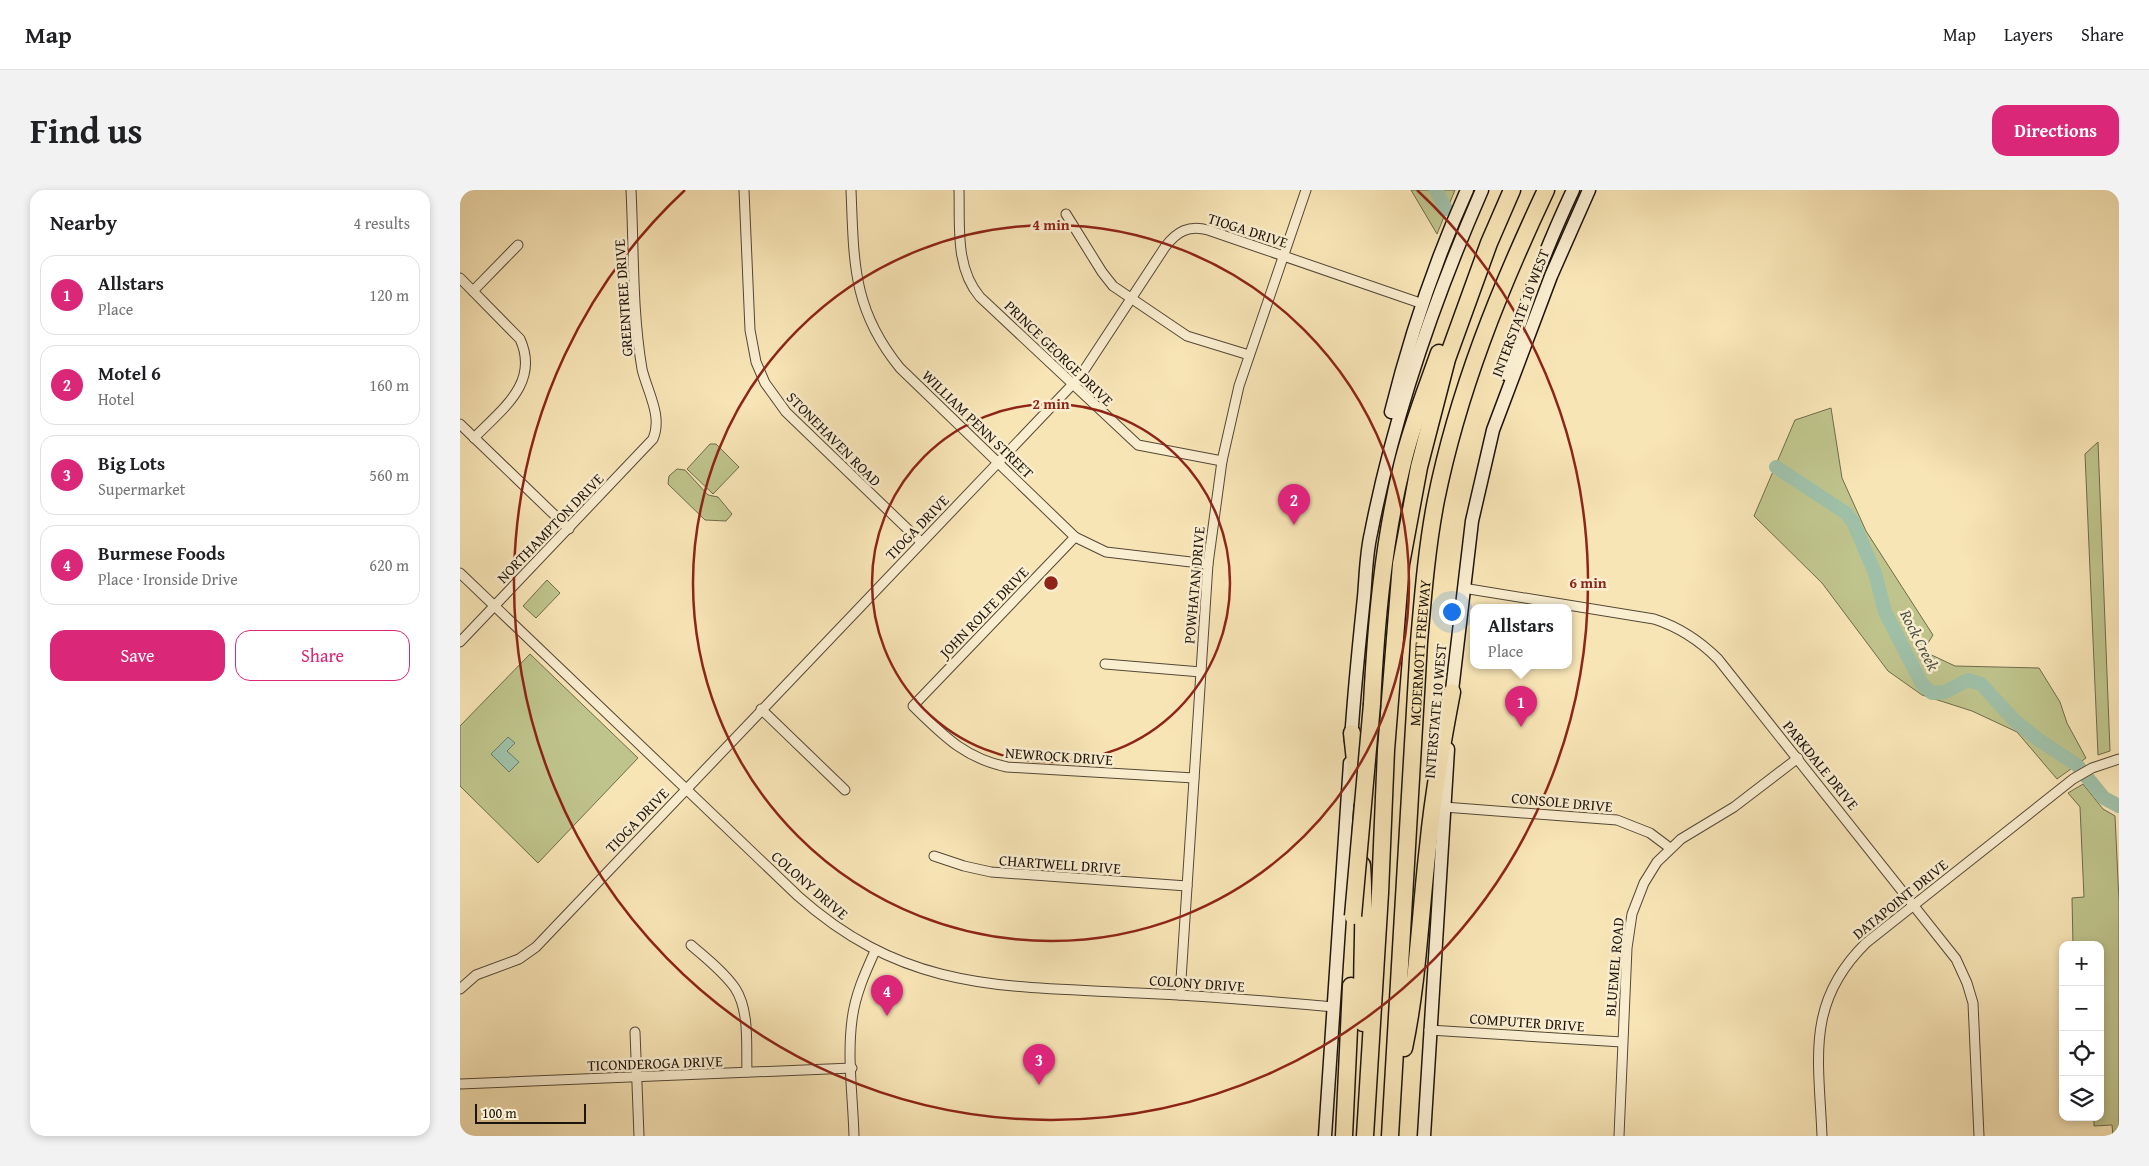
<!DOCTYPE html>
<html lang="en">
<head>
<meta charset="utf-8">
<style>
	body { margin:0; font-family:"Gentium Book Plus",serif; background:#f2f2f2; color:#202124 }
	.controls { position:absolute; right:15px; bottom:15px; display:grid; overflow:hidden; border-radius:10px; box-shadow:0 2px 8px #0003 }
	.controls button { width:45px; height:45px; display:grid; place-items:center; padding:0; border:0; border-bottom:1px solid #e0e0e0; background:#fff; color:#202124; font:25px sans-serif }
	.scale { position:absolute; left:15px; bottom:12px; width:111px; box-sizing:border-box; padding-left:5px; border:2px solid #1d140c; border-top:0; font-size:14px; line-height:18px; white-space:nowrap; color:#1d140c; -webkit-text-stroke:4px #faeed0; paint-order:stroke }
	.you { position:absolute; left:991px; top:421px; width:18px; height:18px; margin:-12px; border:4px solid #fff; border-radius:50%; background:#1a73e8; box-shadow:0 0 0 8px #1a73e833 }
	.badge { display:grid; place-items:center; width:32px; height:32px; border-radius:50%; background:#db2777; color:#fff; font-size:16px; font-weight:700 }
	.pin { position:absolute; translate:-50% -41px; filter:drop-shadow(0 1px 2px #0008) }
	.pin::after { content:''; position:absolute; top:26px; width:18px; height:15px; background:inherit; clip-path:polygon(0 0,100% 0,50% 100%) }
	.popup { position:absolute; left:1010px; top:414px; width:102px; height:65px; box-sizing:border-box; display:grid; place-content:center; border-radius:10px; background:#fff; filter:drop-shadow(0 1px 4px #0005); font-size:16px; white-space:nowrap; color:#757577 }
	.popup b { font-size:19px; color:#202124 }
	.popup::after { content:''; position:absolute; left:50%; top:100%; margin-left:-10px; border:10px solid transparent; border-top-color:#fff }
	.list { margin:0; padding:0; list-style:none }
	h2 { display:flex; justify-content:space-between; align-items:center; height:65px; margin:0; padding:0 20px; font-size:21px }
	h2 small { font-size:16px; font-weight:400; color:#757577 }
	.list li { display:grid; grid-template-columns:32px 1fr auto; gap:15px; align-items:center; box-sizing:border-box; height:80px; margin:0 10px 10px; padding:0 10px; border:1px solid #e0e0e0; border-radius:15px }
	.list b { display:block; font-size:19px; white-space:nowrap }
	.list p { margin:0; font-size:16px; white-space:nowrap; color:#757577 }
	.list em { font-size:16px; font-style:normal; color:#757577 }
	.actions { display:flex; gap:10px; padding:15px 20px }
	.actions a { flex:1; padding:11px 0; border:1px solid #db2777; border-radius:15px; text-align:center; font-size:18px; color:#db2777 }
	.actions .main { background:#db2777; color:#fff }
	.icon { flex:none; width:28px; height:28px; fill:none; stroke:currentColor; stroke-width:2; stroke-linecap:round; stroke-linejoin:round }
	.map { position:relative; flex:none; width:1659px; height:946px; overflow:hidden; border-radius:15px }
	header { display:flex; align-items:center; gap:30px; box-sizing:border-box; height:70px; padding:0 25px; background:#fff; border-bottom:1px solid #e0e0e0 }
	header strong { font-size:24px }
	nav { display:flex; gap:28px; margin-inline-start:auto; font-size:18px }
	.intro { display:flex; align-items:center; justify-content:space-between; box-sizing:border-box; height:120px; padding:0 30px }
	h1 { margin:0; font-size:35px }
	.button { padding:12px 22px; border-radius:15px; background:#db2777; color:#fff; font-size:18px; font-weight:700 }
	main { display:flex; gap:30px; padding:0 30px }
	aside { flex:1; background:#fff; border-radius:15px; box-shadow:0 2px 8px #0003 }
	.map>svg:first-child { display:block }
</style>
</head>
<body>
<header>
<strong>Map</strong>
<nav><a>Map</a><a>Layers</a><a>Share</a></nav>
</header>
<div class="intro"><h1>Find us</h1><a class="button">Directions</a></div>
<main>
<aside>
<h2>Nearby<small>4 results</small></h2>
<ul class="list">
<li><span class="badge">1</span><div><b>Allstars</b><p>Place</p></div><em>120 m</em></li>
<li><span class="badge">2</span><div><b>Motel 6</b><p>Hotel</p></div><em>160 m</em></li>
<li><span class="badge">3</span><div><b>Big Lots</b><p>Supermarket</p></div><em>560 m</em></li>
<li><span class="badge">4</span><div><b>Burmese Foods</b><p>Place · Ironside Drive</p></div><em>620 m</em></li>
</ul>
<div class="actions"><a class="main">Save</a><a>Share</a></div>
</aside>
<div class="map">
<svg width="1659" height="946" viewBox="0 0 1659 946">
	<rect width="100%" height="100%" fill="#f8e5b6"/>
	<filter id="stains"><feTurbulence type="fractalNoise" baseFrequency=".004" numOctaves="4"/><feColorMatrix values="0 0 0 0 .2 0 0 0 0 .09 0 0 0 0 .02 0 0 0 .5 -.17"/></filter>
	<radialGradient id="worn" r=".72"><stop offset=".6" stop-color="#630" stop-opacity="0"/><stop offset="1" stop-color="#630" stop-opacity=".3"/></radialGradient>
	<g fill="#bfc48c" stroke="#6e6c4c">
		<polygon points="951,0 995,0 977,44"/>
		<polygon points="1371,218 1382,288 1406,341 1473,445 1463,461 1495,476 1579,478 1600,512 1607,533 1626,568 1597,589 1557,542 1512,521 1462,505 1428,481 1362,393 1294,326 1335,230"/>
		<polygon points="1638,252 1650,561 1638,565 1625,264"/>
		<polygon points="250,254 256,254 279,277 253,304 227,279"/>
		<polygon points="217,279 225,280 248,305 258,307 272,324 266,331 245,330 208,294 209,286"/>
		<polygon points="87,390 100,403 76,428 63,416"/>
		<polygon points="70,464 178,568 78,673 0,596 0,536"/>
		<polygon points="1623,594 1643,619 1655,626 1659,711 1659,946 1653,946 1652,935 1634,936 1634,927 1640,927 1640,755 1613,755 1612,708 1624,707 1620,617 1608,603"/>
	</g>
	<polygon fill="#9fc0a8" stroke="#6b7b6a" points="48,547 55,553 47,561 59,572 49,582 31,564"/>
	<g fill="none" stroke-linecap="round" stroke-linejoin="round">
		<g stroke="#9fc0a8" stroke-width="14">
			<polyline points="976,0 986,19"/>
			<polyline points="1316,277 1386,323 1393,332 1415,383 1425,422 1462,494 1472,503 1485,502 1508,490 1521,494 1555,531 1579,550 1617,575 1644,608 1659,616"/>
		</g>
		<defs>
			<g id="street">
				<polyline points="284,0 290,140 296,172 305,193 326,222 461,352"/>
				<path d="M391,0C394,72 392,119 440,178L615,347L646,362L748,374"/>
				<path d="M499,0C500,36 495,78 520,107L678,255L762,271"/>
				<polyline points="606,24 642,82 653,96 727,146 789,165"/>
				<path d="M0,88L60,149C80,193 42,219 14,248"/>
				<polyline points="13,101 58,55"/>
				<polyline points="0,234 109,339"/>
				<path d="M615,347L453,516C483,545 504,568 547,577L734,588"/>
				<path d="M0,383L338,706C446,802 542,796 678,803C743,806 809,811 874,817"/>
				<path d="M1003,398L1194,429C1219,437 1239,450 1258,469L1496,769L1507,793L1513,813L1519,946"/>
				<path d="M0,452L193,249C203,226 187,201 182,179C172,120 174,59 171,0"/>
				<polyline points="645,474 741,482"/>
				<polyline points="301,519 385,600"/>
				<polyline points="984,617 1157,630 1190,643 1210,658"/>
				<polyline points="474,666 504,676 531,682 727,696"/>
				<path d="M231,755C246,768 264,782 275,798C290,821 286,856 287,882"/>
				<path d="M0,799L16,785L59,769L76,757L612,195L619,188L705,57C717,41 729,35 748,40L963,114"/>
				<polyline points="720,805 748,374 762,271 779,196 846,0"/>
				<polyline points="969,840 1162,852"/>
				<polyline points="175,842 179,946"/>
				<polyline points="0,894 392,878"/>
				<path d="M394,946C393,908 387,868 392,830C395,805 405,783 415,761"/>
				<polyline points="1159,946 1167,758 1172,724 1184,693 1197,672 1221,649 1274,617 1338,568"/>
				<path d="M1362,946C1359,869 1345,813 1406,753L1613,589L1632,578L1659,569"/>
			</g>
			<g id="secondary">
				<path d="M1046,184C1061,120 1085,60 1113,0"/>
				<path d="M931,222C950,146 975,71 1007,0"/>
				<polyline points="991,509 1012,331 1033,240 1091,86 1129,0"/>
				<path d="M891,551C894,502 899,455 904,407C906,385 906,364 911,343C934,225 974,110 1022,0"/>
				<polyline points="865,946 890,573"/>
				<polyline points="964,946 988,559"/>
			</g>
			<g id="highway">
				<path d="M912,514C916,434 923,354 942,276C951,237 966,200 979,163"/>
				<polyline points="892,543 899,608"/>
				<path d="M902,675C906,727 900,780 903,833"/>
				<path d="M944,858C958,792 960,725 968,657C973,605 982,554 992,502"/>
				<polyline points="884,946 891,796"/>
				<polyline points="905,946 920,703 926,560 941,374 959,277 987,169 1029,53 1052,0"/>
				<path id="s1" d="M930,946L959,452C963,405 967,356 976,310C998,201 1039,100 1086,0"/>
			</g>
		</defs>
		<use href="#street" stroke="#544836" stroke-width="11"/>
		<use href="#secondary" stroke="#1d140c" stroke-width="15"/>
		<use href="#highway" stroke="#1d140c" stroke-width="19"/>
		<use href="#street" stroke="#faeed0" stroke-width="9"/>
		<use href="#secondary" stroke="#faeed0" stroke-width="12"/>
		<use href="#highway" stroke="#f8e5b6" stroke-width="16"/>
		<defs>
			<polyline id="highway-bridge" points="893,726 912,514"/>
		</defs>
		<use href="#highway-bridge" stroke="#1d140c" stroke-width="19" stroke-linecap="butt"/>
		<use href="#highway-bridge" stroke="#f8e5b6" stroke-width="16"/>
	</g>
	<g fill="none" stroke="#8f2418" stroke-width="2.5">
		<circle cx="591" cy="393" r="179"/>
		<circle cx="591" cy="393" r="358"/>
		<path d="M957 0A537 537 0 1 1 225 0"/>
	</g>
	<g text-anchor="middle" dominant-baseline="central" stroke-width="5" stroke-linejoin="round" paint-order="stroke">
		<g font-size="15" fill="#1d140c" stroke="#faeed0">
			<text transform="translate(788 40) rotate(18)">TIOGA DRIVE</text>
			<text transform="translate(163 108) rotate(-94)">GREENTREE DRIVE</text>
			<text transform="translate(1060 123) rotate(-69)">INTERSTATE 10 WEST</text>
			<text transform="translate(599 163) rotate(44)">PRINCE GEORGE DRIVE</text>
			<text transform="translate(518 234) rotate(44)">WILLIAM PENN STREET</text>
			<text transform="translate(374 249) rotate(45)">STONEHAVEN ROAD</text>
			<text transform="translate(457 337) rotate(-46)">TIOGA DRIVE</text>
			<text transform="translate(90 338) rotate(-46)">NORTHAMPTON DRIVE</text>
			<text transform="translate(734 395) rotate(-85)">POWHATAN DRIVE</text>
			<text transform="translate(524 422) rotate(-46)">JOHN ROLFE DRIVE</text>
			<text stroke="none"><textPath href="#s1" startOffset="484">MCDERMOTT FREEWAY</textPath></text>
			<text transform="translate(975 521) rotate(-85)">INTERSTATE 10 WEST</text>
			<text transform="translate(599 566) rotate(4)">NEWROCK DRIVE</text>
			<text transform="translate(1361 575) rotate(51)">PARKDALE DRIVE</text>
			<text transform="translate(1102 612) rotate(5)">CONSOLE DRIVE</text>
			<text transform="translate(177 630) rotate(-46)">TIOGA DRIVE</text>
			<text transform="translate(600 674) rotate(4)">CHARTWELL DRIVE</text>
			<text transform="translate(350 695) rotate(41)">COLONY DRIVE</text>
			<text transform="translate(1440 709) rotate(-39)">DATAPOINT DRIVE</text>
			<text transform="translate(1154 777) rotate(-85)">BLUEMEL ROAD</text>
			<text transform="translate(737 793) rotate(4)">COLONY DRIVE</text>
			<text transform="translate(1067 832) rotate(4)">COMPUTER DRIVE</text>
			<text transform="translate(195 873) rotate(-2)">TICONDEROGA DRIVE</text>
		</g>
		<g font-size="16" font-style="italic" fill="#4a5043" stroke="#faeed0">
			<text transform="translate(1460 450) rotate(63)">Rock Creek</text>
		</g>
	</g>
	<circle cx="591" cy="393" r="8" fill="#8f2418" stroke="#faeed0" stroke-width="2.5"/>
	<g font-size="15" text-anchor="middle" font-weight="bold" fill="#8f2418" stroke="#faeed0" stroke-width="5" stroke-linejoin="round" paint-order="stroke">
		<text x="591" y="40">4 min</text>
		<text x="591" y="219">2 min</text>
		<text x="1128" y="398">6 min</text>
	</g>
	<rect width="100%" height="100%" filter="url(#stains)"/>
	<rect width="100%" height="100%" fill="url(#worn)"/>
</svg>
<div class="controls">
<button>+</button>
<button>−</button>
<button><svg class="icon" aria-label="locate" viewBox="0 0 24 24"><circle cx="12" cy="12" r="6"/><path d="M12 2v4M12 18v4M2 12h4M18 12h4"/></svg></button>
<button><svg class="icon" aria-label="layers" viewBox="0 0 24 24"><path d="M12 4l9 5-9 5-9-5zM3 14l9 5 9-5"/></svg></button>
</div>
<div class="scale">100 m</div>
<div class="you"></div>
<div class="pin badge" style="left:1061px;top:537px">1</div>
<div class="popup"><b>Allstars</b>Place</div>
<div class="pin badge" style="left:834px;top:335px">2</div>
<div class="pin badge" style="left:579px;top:895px">3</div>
<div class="pin badge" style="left:427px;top:826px">4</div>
</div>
</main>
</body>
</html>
